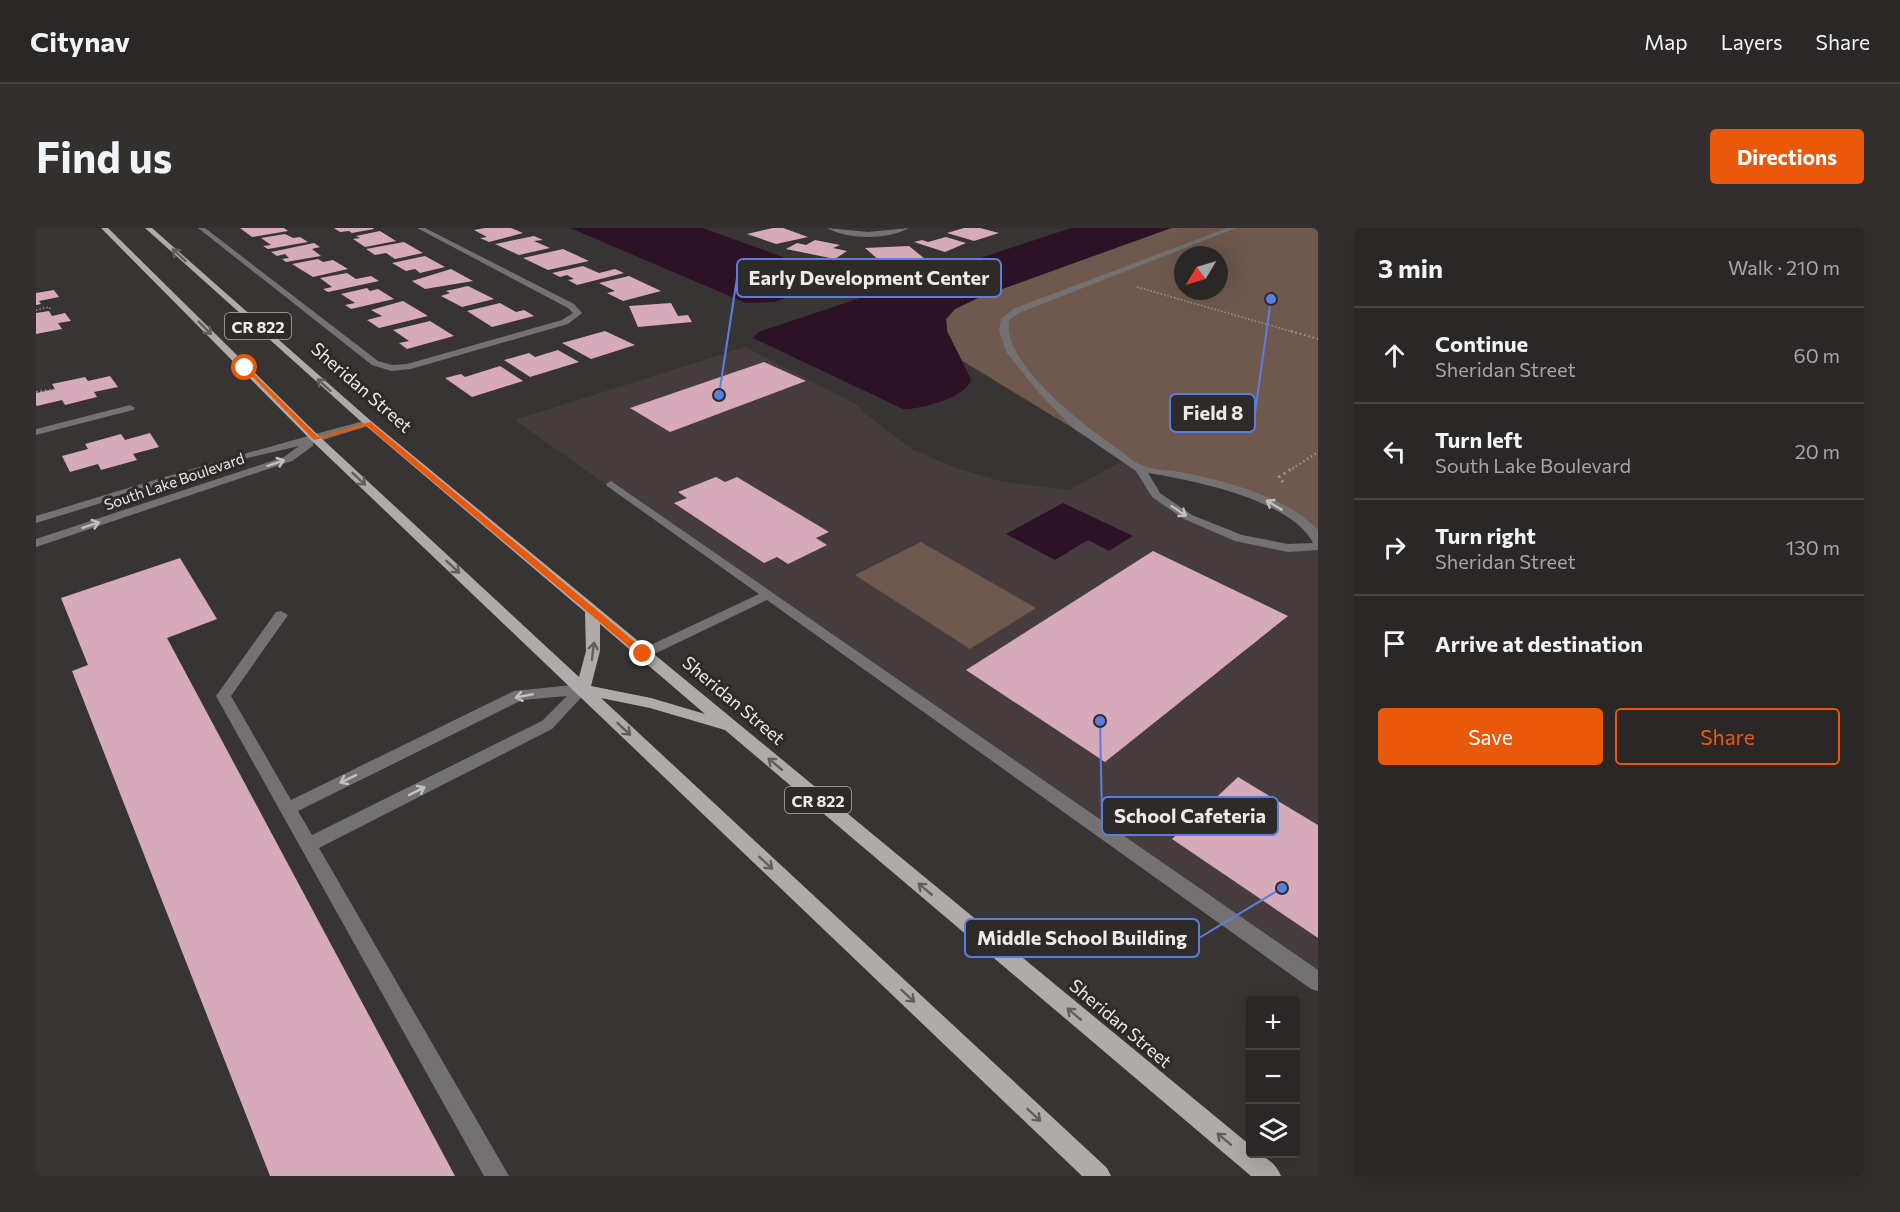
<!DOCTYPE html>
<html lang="en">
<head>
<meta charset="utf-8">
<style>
	body { margin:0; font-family:Commissioner,sans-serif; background:#332f2f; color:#f1f3f6 }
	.controls { position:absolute; right:18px; bottom:18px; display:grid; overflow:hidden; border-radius:6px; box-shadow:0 6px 24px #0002 }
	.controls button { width:54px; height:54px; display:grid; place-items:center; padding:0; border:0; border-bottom:2px solid #474444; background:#2b2727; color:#f1f3f6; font:30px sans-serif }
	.compass { position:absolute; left:1138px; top:18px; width:54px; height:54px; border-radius:50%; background:#2b2727; box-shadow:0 6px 24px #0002; rotate:232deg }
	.stop { position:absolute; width:18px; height:18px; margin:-14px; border:4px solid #ea580c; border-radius:50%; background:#fff }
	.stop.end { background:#ea580c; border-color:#fff; box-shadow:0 2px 6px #0008 }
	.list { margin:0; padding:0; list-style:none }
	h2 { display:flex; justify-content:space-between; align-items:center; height:78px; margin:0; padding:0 24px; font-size:26px }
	h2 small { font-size:20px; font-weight:400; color:#a6a5a7 }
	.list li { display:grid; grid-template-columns:39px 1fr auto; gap:18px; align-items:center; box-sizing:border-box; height:96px; padding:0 24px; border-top:2px solid #474444 }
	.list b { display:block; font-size:22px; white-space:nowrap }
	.list p { margin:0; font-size:20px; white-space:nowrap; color:#a6a5a7 }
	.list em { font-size:20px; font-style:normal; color:#a6a5a7 }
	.actions { display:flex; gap:12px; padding:18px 24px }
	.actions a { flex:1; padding:14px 0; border:2px solid #ea580c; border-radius:6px; text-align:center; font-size:21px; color:#ea580c }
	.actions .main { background:#ea580c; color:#fff }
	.icon { flex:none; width:33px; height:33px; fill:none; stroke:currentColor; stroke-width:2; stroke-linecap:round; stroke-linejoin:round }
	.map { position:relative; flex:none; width:1282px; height:948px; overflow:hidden; border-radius:6px }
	header { display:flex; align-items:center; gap:36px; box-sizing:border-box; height:84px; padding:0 30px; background:#2b2727; border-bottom:2px solid #474444 }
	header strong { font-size:28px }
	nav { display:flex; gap:33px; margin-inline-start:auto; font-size:21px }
	.intro { display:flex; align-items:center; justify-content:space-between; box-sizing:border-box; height:144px; padding:0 36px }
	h1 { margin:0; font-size:42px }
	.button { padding:15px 27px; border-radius:6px; background:#ea580c; color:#fff; font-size:21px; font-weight:700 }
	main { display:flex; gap:36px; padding:0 36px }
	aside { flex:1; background:#2b2727; border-radius:6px; box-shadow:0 6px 24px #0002 }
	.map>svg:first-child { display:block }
</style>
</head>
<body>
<header>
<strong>Citynav</strong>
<nav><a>Map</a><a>Layers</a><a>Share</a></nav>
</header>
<div class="intro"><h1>Find us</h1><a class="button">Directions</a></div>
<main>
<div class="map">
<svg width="1282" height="948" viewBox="0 0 1282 948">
	<rect width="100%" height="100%" fill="#393434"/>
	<polygon fill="#473c3d" points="709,119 821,177 827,184 875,221 920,240 967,254 1033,262 1090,231 1104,241 1120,267 1152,289 1203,310 1252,320 1282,318 1282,761 479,192"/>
	<g fill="#6f584d" fill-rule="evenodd">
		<path d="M1135,0H1282V313L1263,292L1195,259L1104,241L925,132L911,103L910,91L919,81L944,69ZM1147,27H1183V63H1147Z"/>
		<polygon points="885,314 1000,380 934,421 819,347"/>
	</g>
	<g fill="#2c1127">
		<polygon points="534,0 667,0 785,43 795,50 789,55 739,74 710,75"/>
		<path d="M1035,0H1135L944,69L919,81L910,91L911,103L935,151C932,169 884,182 867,181L717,110L722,104Z"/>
		<polygon points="1027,275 1097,308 1073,323 1052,312 1019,332 970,306"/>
	</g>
	<g fill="#d6a9bb">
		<polygon points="204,0 248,0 252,3 216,9"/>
		<polygon points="298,0 337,0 338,1 316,5 313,3 304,4"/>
		<polygon points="449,0 475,0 487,5 453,14 444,10 451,9 438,2"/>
		<polygon points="737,0 747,0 772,9 740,16 711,6"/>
		<polygon points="928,0 944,0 963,5 938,13 911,5"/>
		<polygon points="344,3 360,13 329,19 317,11 324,10 320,8"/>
		<polygon points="249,6 257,10 264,9 272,14 232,21 227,18 235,17 225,10"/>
		<polygon points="498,8 507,12 498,13 514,20 483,27 459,16"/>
		<polygon points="910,9 930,15 909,24 878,14 886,12 892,14"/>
		<polygon points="779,12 804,17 797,20 811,23 799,31 750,21 761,15 770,17"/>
		<polygon points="368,14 387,25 359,31 350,25 339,27 330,21"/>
		<polygon points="278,15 284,19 276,21 285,28 250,34 246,31 253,30 249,26 241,28 235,24"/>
		<polygon points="873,18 889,31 844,33 829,20"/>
		<polygon points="527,21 553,33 512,42 487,30"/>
		<polygon points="389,28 409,39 384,45 379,41 370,43 356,35"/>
		<polygon points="282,31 287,34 297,32 312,41 277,49 256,36"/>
		<polygon points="547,38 563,45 579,41 588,45 541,57 532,52 538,51 531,47 524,49 516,45"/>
		<polygon points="415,41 437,53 389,61 376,53"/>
		<polygon points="311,45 320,51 335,48 343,53 292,64 287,61 296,59 284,50"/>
		<polygon points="593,48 625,63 587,73 571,65 579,63 563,55"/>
		<polygon points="432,58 458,71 426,79 405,68 414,65 410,63"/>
		<polygon points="331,60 334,63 342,61 358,71 315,81 309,77 319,75 305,66"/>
		<polygon points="18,62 23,69 3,73 5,76 0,77 0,65"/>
		<polygon points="367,73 392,88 343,100 331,92 346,88 335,82"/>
		<polygon points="464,75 480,84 488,82 498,88 456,99 431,83"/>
		<polygon points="635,75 642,88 652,87 656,94 602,99 593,78"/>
		<polygon points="13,83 16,88 29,85 35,93 22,95 26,101 0,106 0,85"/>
		<polygon points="394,93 418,108 371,121 363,115 373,113 357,102"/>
		<polygon points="569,103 599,117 555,131 526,115"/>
		<polygon points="522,122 543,134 494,149 468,132 493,125 499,129"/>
		<polygon points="728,134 770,153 634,204 594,180"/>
		<polygon points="464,138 487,153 436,169 409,150 425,146 429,149"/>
		<polygon points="74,148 82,159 58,164 61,169 29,177 26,172 1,178 0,177 0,165 19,161 16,156 49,149 52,153"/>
		<polygon points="114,205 123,219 97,226 101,232 65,242 62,236 34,244 26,228 52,221 49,216 85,206 89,212"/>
		<polygon points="680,249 689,254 701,249 793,304 780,310 791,317 752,336 741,329 728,335 638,275 651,270 642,264"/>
		<polygon points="1117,323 1252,388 1069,534 930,442"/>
		<polygon points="144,330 181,391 131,410 419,948 234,948 36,443 52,437 25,370"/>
		<polygon points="1202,549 1282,597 1282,710 1136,611"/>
	</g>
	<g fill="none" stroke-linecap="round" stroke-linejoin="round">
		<g stroke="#9a9696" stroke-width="1.5" stroke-dasharray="1.5 2" stroke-linecap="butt">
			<polyline points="1101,59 1261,105"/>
			<polyline points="0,82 13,79 15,82"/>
		</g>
		<g stroke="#9a9696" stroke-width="2" stroke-dasharray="1.5 3" stroke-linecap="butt">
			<polyline points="1255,103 1282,111"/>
			<polyline points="0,164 19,161"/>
			<polyline points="1256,241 1282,224"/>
		</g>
		<polyline stroke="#9a9696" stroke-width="3" stroke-dasharray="2 4" stroke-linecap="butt" points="1247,254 1243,249 1258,239"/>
		<g fill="#737171" fill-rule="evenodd">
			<polygon points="162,0 169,0 342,133 356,137 371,136 526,92 537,85 532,80 381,0 389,0 538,76 546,85 532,96 375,141 355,143 336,137"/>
			<path d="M791,0L832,4L873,0C851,12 813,12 791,0Z"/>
			<path d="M1191,0H1200L983,85L973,92C966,136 1048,198 1081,220C1089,226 1098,235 1108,238C1118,242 1132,242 1144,244C1187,252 1252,269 1282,302V322L1252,324L1199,313L1148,291L1116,269L1100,243L1037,200L1003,165L971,125L963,103L965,91L977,81ZM1112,245C1156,252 1256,272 1277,315L1252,316L1206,307L1156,287L1124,265Z"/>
			<polygon points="94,177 99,180 97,182 0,207 0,201"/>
			<path d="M332,192L337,195L335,197L277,215V218L256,233L0,319V311L248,229L263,218L212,230L0,295V288C110,255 220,221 332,192Z"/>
			<polygon points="575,253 1282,742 1282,763 1275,761 731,372 612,429 602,429 600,426 602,423 723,366 571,258 570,256"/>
			<path d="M245,383L252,387L195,468L255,572L478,463L546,456L553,461L516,501L283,620L473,948H448L180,468L240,384ZM531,468L506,493L276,607L262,583L486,472Z"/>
		</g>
		<path fill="#b0abab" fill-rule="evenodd" d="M65,0H72L284,209L543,449L550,423L549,384L329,197L109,0H116L335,193L1214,917V926C1228,926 1240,935 1245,948H1215L689,502L614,480L565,470L1071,940L1075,948H1046L276,213ZM564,396L669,486L615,470L555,458L564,423Z"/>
	</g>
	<defs><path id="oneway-shaft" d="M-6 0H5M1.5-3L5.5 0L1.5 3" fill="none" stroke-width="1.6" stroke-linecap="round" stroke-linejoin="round" transform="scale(1.5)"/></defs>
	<g stroke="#635e5e">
		<use href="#oneway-shaft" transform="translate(143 27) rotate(-138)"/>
		<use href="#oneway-shaft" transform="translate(169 100) rotate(45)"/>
		<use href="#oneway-shaft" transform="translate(288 157) rotate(-138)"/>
		<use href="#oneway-shaft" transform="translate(323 251) rotate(43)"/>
		<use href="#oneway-shaft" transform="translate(417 339) rotate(43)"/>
		<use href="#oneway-shaft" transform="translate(557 423) rotate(-83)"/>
		<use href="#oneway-shaft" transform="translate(588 501) rotate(43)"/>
		<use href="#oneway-shaft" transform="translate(739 536) rotate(-140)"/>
		<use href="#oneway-shaft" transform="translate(730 635) rotate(43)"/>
		<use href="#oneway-shaft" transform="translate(889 661) rotate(-140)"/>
		<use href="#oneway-shaft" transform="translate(872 768) rotate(43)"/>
		<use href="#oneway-shaft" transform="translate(1038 786) rotate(-140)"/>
		<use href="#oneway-shaft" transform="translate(998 887) rotate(43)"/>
		<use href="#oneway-shaft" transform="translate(1188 911) rotate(-140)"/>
	</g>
	<g stroke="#c2c0c0">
		<use href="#oneway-shaft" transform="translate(240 235) rotate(-19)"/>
		<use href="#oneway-shaft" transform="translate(1238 277) rotate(-149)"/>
		<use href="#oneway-shaft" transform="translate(1143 283) rotate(34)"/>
		<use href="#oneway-shaft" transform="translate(55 297) rotate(-19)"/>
		<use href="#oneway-shaft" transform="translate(488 468) rotate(169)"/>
		<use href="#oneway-shaft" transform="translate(312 551) rotate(154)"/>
		<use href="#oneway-shaft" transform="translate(381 563) rotate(-27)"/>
	</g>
	<polygon fill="#ea580c" points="207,139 211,139 282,209 334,194 611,424 611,428 604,428 331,198 278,212"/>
	<g text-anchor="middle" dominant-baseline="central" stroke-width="6" stroke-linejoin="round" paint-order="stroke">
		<g font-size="15" fill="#edeaea" stroke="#2f2a2a">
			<text transform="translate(138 253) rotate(-19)">South Lake Boulevard</text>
		</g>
		<g fill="#2f2a2a" stroke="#b4b0b0" stroke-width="1.5">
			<rect x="189" y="85" width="66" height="26" rx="4.5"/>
			<rect x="749" y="559" width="66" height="26" rx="4.5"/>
		</g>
		<g font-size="16" font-weight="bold" fill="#edeaea">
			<text x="222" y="98">CR 822</text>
			<text x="782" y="572">CR 822</text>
		</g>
		<g font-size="18" fill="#edeaea" stroke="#2f2a2a">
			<text transform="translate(326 159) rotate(41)">Sheridan Street</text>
			<text transform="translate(698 472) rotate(40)">Sheridan Street</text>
			<text transform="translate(1085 795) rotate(40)">Sheridan Street</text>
		</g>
	</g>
	<path fill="none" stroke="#5b7ddd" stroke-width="2" d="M683 167L701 50M1235 71L1219 185M1064 493L1066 588M1246 660L1163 710"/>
	<g fill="#5b7ddd" stroke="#2f2a2a" stroke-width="2">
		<circle cx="683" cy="167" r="6"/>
		<circle cx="1235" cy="71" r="6"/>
		<circle cx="1064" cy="493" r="6"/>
		<circle cx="1246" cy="660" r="6"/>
	</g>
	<g fill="#2f2a2a" stroke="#5b7ddd" stroke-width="2">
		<rect x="701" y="31" width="264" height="38" rx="6"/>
		<rect x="1134" y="166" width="85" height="38" rx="6"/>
		<rect x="1066" y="569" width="176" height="38" rx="6"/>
		<rect x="929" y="691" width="234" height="38" rx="6"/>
	</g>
	<g font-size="20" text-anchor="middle" font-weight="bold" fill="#edeaea">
		<text x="833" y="57">Early Development Center</text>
		<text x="1177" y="192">Field 8</text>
		<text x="1154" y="595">School Cafeteria</text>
		<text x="1046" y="717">Middle School Building</text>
	</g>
</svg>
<div class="controls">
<button>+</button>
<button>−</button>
<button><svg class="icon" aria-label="layers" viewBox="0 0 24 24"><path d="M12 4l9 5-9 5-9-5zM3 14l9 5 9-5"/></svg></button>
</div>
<svg class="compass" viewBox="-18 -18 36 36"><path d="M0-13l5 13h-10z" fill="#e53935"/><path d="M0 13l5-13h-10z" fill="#a6a5a7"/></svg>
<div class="stop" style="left:209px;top:140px"></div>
<div class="stop end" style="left:607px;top:426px"></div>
</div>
<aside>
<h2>3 min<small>Walk · 210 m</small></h2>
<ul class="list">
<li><svg class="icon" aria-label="ahead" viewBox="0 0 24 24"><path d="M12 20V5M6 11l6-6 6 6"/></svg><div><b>Continue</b><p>Sheridan Street</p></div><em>60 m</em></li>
<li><svg class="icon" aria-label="left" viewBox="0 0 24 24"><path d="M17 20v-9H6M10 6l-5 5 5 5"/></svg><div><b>Turn left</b><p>South Lake Boulevard</p></div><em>20 m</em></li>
<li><svg class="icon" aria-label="right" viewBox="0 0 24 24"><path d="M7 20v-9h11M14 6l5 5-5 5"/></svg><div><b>Turn right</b><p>Sheridan Street</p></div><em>130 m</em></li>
<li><svg class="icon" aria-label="arrive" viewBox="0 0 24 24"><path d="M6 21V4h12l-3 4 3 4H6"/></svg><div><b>Arrive at destination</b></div></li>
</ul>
<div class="actions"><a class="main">Save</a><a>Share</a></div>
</aside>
</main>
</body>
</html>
